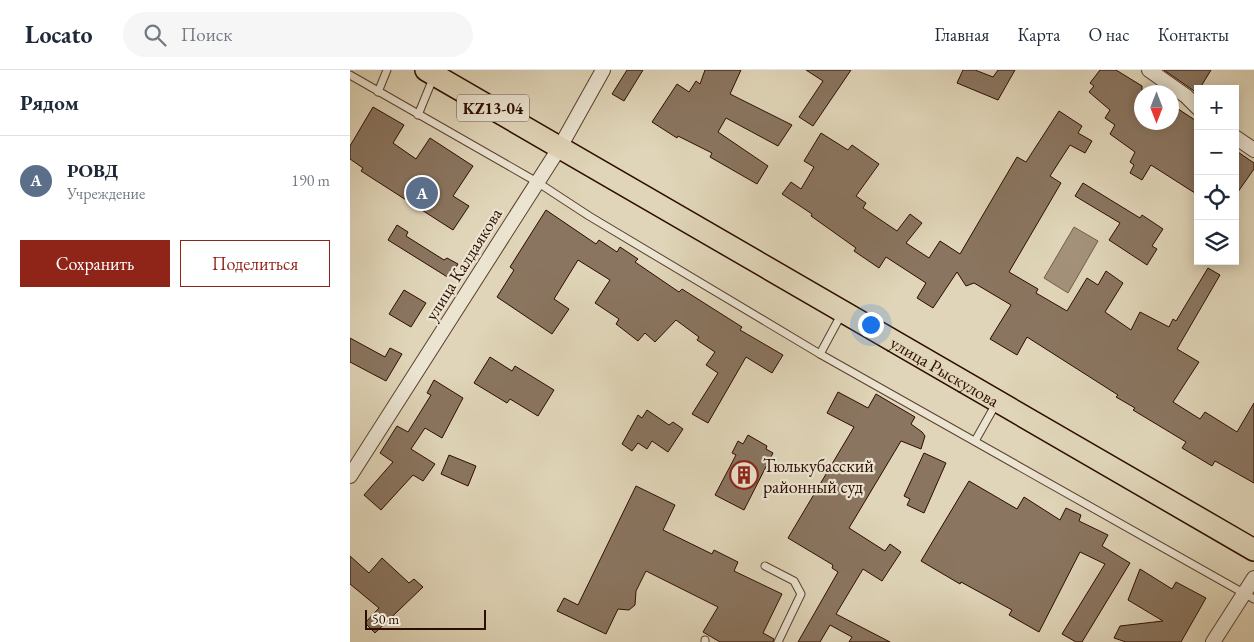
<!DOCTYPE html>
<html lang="ru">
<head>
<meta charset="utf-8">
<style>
	body { margin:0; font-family:"EB Garamond",serif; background:#f6f6f7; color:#1f2937 }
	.controls { position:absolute; right:15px; top:15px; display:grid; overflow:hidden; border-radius:0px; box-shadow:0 2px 12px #0003 }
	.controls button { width:45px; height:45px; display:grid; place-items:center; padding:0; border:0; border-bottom:1px solid #e0e1e3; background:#fff; color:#1f2937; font:25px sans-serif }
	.compass { position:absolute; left:784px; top:15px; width:45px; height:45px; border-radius:50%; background:#fff; box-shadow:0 2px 12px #0003; rotate:180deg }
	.scale { position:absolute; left:15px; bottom:12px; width:121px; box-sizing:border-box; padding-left:5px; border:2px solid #2d0c01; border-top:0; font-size:14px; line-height:18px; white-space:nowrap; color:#2d0c01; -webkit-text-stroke:4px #ebe4d1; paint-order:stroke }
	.you { position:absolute; left:520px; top:254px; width:18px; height:18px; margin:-12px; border:4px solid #fff; border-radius:50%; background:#1a73e8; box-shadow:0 0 0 8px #1a73e833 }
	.badge { display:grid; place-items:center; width:32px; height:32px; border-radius:50%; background:#8f2418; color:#fff; font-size:16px; font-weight:700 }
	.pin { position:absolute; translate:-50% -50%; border:2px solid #fff; box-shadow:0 1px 5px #0006 }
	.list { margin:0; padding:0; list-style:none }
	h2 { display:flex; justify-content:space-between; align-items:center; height:65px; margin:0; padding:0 20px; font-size:21px }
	h2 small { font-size:16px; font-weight:400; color:#747a83 }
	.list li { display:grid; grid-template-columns:32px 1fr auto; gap:15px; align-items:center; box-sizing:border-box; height:90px; padding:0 20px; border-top:1px solid #e0e1e3 }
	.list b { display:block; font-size:19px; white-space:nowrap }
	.list p { margin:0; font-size:16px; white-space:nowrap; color:#747a83 }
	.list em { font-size:16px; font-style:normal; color:#747a83 }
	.actions { display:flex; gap:10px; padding:15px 20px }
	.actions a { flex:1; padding:11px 0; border:1px solid #8f2418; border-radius:0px; text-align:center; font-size:18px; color:#8f2418 }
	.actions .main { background:#8f2418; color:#fff }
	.icon { flex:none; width:28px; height:28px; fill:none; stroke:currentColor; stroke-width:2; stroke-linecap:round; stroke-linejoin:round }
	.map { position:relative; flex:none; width:904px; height:572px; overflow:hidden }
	header { display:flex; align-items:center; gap:30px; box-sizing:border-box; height:70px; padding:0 25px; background:#fff; border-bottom:1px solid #e0e1e3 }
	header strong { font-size:24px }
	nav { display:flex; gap:28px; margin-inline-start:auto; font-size:18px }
	.search { width:350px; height:45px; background:#f6f6f7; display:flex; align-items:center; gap:12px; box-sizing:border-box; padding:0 18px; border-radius:28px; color:#747a83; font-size:19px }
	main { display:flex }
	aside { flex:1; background:#fff }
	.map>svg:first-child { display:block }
</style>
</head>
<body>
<header>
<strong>Locato</strong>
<div class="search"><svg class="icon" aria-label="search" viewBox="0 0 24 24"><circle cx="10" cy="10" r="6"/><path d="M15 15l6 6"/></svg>Поиск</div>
<nav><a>Главная</a><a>Карта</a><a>О нас</a><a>Контакты</a></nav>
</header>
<main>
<aside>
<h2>Рядом<small></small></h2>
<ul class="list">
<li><span class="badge" style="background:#5c6f8a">A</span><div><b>РОВД</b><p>Учреждение</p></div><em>190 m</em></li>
</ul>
<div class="actions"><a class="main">Сохранить</a><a>Поделиться</a></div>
</aside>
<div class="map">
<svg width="904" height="572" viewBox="0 0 904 572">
	<rect width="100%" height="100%" fill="#e0d5b8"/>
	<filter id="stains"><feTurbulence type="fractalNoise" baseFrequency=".004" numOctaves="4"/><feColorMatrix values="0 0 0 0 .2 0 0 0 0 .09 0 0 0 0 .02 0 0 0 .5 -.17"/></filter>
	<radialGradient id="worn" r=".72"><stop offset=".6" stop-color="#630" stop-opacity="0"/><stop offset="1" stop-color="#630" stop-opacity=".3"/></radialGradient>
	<polygon fill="#a3917a" stroke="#745c4a" points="724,157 748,171 718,223 694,208"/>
	<g fill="#8a7560" stroke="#2d0c01">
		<polygon points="277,0 293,0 274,31 262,24"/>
		<polygon points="355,0 391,0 380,24 442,55 428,76 376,48 368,62 418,96 407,114 360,87 362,83 328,66 327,68 302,52 327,14 339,22 346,11 350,14"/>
		<polygon points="456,0 501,0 463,56 449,47 473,11"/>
		<polygon points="613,0 625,0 643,7 648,0 665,0 648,30 607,13"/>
		<polygon points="750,0 766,0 792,16 792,52 822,52 822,35 848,52 848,125 801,95 792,110 780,103 784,95 780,92 785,82 760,64 765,55 755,48 760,40 739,22 744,16 740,13"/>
		<polygon points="814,0 861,0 847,23"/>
		<polygon points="23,37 54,55 43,73 66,89 80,68 123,96 103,126 119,136 103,160 11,101 13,98 0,89 0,76"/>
		<polygon points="709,41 732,56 728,63 742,71 735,83 720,75 700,106 711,113 659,202 688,219 686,223 717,241 737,208 748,215 756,201 773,213 755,242 781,260 790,242 819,257 823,249 826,251 858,198 870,205 827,279 849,292 823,332 850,349 855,342 887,362 904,333 904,413 865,391 862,396 832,378 836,372 783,340 785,338 766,327 768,325 677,267 667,285 640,269 661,235 624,213 616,216 607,202 583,238 567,228 576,213 536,187 529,198 504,181 506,178 461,146 462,144 432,124 441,112 451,119 464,97 454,91 471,63 498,80 502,75 529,94 506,126 516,133 513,138 547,161 560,144 572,153 556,173 579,188 590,171 610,184 667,87 676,92"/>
		<polygon points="885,80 904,93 904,99 885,126"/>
		<polygon points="733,113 790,148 792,145 813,159 802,176 807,179 797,195 759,170 770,153 725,126"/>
		<polygon points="196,140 246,174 249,170 267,182 270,177 288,189 285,192 329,222 332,219 392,257 390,260 433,285 422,303 396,287 358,353 342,344 368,303 356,295 365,282 347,270 349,267 326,250 305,272 295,263 288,271 266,254 269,249 245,233 260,210 228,190 204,229 219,239 202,264 147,227 164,200 160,197"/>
		<polygon points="47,155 58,162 56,166 94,190 97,188 108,194 99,208 38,170"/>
		<polygon points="54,220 76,233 61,257 39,244"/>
		<polygon points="0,268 35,287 40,278 52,284 36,311 0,292"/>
		<polygon points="140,287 162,301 165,296 204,320 188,346 160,329 157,333 124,313"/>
		<polygon points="84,310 113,328 92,368 75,358 61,379 85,394 73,411 63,405 31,440 14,425 43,392 30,383 47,356 58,362 81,325 77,323"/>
		<polygon points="488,322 518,338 526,324 565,347 561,354 572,362 575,366 571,379 551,371 499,458 535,481 540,474 551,482 532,511 513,499 486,544 540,572 499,572 502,567 480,555 470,572 448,572 488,502 482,498 483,495 438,468 504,357 477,343"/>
		<polygon points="297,340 319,355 323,352 333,359 318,382 302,371 297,379 288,373 282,381 272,374 288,345 292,348"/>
		<polygon points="398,365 417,376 416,379 423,383 394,440 365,425 386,385 382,383 388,371 393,374"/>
		<polygon points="574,383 596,393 574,443 557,435 560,429 554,426"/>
		<polygon points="99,385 126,396 118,416 91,404"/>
		<polygon points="619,411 667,439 674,427 710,450 716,438 731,445 729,451 758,465 752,476 780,493 732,572 726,572 712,564 755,494 730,482 689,562 659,545 662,540 611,512 610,514 571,491"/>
		<polygon points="286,416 325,435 313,460 362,484 364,480 388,492 384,501 432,524 413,563 424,569 423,572 370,572 353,562 368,537 296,501 286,521 285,535 279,540 268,539 256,564 207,541 214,528 228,535"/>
		<polygon points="0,486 19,503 32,488 59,513 64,509 73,517 25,563 15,553 29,538 0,514"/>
		<polygon points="790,499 822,519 826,512 856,528 831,572 776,572 764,568 770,556 813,551 778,530"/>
	</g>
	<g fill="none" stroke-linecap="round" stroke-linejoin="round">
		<defs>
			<g id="lane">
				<polyline points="0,5 187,112 239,146 470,284 904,529"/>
				<polyline points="28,22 37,0"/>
				<polyline points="68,45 84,6"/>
				<polyline points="470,284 491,245"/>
				<polyline points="625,371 647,332"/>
				<polyline points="415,496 444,511 451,524 428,572"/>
				<polyline points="355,572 355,570"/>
			</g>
			<g id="street">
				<polyline points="799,0 836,26 848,38"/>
				<polyline points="885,67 904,80"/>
				<polyline points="0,406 210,77 253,0"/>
				<polyline points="863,572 904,508"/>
			</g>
			<g id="primary">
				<path id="s1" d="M76,0L904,480"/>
			</g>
		</defs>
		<use href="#lane" stroke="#5a3e2f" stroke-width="9"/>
		<use href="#street" stroke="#5a3e2f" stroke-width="16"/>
		<use href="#primary" stroke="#2d0c01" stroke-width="24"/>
		<use href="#lane" stroke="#ebe4d1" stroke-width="7"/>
		<use href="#street" stroke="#ebe4d1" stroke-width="14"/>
		<use href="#primary" stroke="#e0d5b8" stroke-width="21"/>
	</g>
	<defs>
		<symbol id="building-ring" viewBox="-11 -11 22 22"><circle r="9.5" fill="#ebe4d1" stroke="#8f2418" stroke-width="1.5"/><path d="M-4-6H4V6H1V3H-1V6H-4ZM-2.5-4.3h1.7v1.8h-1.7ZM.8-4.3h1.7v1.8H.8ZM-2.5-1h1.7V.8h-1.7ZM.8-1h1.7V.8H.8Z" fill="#8f2418"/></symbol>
	</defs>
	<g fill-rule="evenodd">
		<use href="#building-ring" x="378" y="389" width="32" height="32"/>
	</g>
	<g text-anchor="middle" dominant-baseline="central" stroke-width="4.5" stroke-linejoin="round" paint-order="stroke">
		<rect fill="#ebe4d1" stroke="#664d3f" stroke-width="1" x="107" y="24.5" width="72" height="27" rx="4"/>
		<g font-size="16" font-weight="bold" fill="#2d0c01">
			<text x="143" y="38">KZ13-04</text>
		</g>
		<g font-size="18" fill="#2d0c01" stroke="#ebe4d1">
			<text transform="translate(113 194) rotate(-58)">улица Калдаякова</text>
			<text stroke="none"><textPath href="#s1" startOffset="600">улица Рыскулова</textPath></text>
		</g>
		<g font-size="18" fill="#2d0c01" stroke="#ebe4d1" text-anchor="start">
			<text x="413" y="395">Тюлькубасский<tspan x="413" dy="21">районный суд</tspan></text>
		</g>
	</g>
	<rect width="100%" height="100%" filter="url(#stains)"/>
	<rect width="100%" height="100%" fill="url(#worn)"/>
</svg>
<div class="controls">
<button>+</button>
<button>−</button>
<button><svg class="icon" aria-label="locate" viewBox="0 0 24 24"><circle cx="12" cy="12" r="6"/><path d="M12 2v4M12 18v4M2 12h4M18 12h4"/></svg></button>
<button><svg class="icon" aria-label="layers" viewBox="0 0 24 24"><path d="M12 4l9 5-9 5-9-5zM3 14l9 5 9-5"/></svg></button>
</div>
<svg class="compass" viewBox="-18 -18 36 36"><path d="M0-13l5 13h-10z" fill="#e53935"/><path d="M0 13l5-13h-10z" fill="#747a83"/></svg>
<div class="scale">50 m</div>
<div class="you"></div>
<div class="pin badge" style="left:72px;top:123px;background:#5c6f8a">A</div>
</div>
</main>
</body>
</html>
